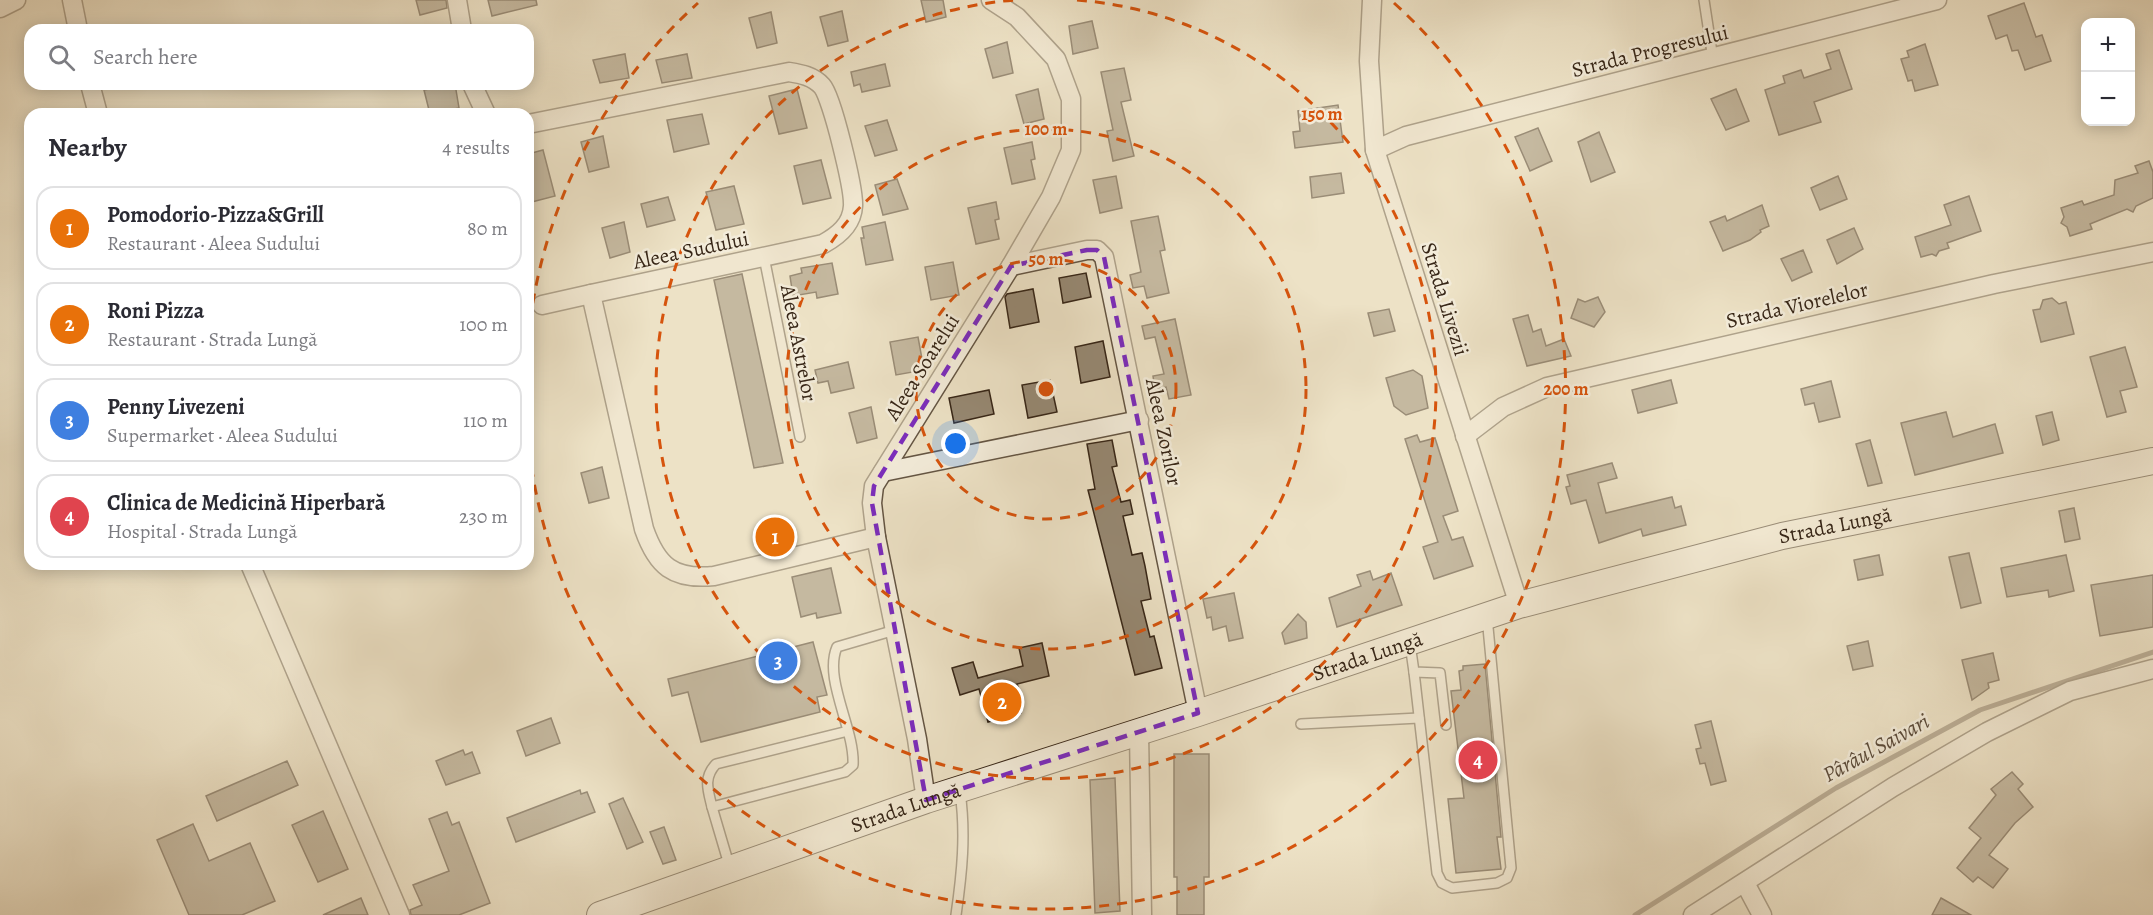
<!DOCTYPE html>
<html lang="en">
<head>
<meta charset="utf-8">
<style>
	body { margin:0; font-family:Alegreya,serif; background:#f2f2f3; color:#2b2b33 }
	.controls { position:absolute; right:18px; top:18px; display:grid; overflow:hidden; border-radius:12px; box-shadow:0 3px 15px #0003 }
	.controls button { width:54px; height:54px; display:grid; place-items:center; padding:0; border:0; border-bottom:2px solid #e1e1e2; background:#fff; color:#2b2b33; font:30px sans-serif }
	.you { position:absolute; left:956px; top:444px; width:21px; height:21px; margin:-15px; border:4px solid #fff; border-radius:50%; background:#1a73e8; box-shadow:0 0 0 9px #1a73e833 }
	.badge { display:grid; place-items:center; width:39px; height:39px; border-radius:50%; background:#8f2418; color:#fff; font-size:20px; font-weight:700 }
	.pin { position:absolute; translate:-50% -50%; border:3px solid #fff; box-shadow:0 2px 6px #0006 }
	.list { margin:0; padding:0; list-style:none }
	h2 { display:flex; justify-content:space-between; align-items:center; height:78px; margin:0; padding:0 24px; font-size:26px }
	h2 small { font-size:20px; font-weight:400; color:#7c7c81 }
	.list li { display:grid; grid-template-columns:39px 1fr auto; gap:18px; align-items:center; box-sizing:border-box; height:84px; margin:0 12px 12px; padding:0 12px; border:2px solid #e1e1e2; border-radius:18px }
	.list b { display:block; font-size:22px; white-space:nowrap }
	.list p { margin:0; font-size:20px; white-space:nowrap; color:#7c7c81 }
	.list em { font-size:20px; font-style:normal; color:#7c7c81 }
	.icon { flex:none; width:33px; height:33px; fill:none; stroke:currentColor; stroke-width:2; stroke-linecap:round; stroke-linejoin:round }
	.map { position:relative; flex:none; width:2153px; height:915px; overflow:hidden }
	.search { position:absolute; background:#fff; box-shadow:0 3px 15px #0003; left:24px; top:24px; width:510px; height:66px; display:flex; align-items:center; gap:15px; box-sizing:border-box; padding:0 21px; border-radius:18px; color:#7c7c81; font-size:22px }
	.panel { position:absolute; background:#fff; box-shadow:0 3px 15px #0003; left:24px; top:108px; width:510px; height:462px; border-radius:18px }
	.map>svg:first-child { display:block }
</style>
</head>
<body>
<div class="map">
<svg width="2153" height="915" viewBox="0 0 2153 915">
	<rect width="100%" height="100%" fill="#ede2c6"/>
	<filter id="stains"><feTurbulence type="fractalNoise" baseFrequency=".00333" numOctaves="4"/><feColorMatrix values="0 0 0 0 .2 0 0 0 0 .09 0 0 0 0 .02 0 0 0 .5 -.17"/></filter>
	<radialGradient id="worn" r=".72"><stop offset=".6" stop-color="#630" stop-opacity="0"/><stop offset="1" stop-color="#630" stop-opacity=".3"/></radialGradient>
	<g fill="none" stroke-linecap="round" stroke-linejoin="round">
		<polyline stroke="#7f705c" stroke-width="5" points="1635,915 1836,788 1980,710 2153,652"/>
	</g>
	<g fill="#968872" stroke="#372617" stroke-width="1.5">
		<polygon points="416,0 446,0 447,8 420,15"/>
		<polygon points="488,0 536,0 537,5 492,16"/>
		<polygon points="921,0 943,0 946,17 926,22"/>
		<polygon points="2024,3 2036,37 2042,35 2051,61 2025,70 2018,50 2012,51 2007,35 1996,39 1988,16"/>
		<polygon points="842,11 848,41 828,46 820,17"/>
		<polygon points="771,12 777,43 757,48 749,18"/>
		<polygon points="1092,21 1098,48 1073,54 1069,26"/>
		<polygon points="1007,42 1013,73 993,78 985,49"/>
		<polygon points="1925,44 1938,85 1915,91 1912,80 1908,81 1901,59 1909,57 1907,51"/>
		<polygon points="1839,50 1852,89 1814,102 1821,122 1779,135 1765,90 1785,83 1783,76 1801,70 1804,78 1831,69 1826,54"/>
		<polygon points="625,54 629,78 600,83 593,60"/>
		<polygon points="687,54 692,78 662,83 656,60"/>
		<polygon points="885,64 890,86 862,92 860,84 854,86 851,72"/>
		<polygon points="1124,68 1131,100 1121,102 1134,156 1113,161 1107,131 1113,130 1101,72"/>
		<polygon points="455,84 459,108 430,114 424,90"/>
		<polygon points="797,89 807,128 779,134 769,96"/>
		<polygon points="1038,89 1044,119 1024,124 1016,95"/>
		<polygon points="1736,89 1749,121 1726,130 1711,99"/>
		<polygon points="1338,105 1343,142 1295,148 1293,132 1300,131 1298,111"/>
		<polygon points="702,114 709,144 674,152 667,120"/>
		<polygon points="887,120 897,150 875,156 865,126"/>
		<polygon points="1538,128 1552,161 1530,171 1515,137"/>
		<polygon points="1599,132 1615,172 1591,182 1578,142"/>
		<polygon points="603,136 609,167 589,172 581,142"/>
		<polygon points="1032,142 1035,159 1031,160 1035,179 1012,184 1004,148"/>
		<polygon points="543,150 555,196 528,203 528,154"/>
		<polygon points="821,160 831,198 803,204 794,166"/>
		<polygon points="2149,161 2153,172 2153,198 2136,206 2133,212 2127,209 2090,224 2092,229 2070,236 2067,227 2061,223 2064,217 2061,208 2082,201 2084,205 2114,195 2115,180 2138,173 2135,166"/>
		<polygon points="1341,173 1344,193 1312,198 1310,177"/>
		<polygon points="1116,176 1122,208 1100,213 1093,180"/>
		<polygon points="1838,176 1847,199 1820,210 1811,188"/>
		<polygon points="897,179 908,209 883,215 875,185"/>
		<polygon points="734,186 744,224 716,230 706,192"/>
		<polygon points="1969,196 1981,231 1947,243 1949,248 1939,251 1936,256 1932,254 1921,257 1915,237 1951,225 1944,205"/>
		<polygon points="668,197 675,220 647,227 641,204"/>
		<polygon points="996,202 999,219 995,220 999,239 976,244 968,208"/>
		<polygon points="1762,205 1769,226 1760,230 1761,232 1750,240 1723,251 1710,222 1725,216 1727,221"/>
		<polygon points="1158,216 1165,250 1160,251 1169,293 1147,298 1144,286 1133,288 1130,275 1141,272 1131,221"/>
		<polygon points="624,222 630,252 610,258 602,228"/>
		<polygon points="885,222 893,260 866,265 861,238 864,238 862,227"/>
		<polygon points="1854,228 1863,249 1837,264 1827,240"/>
		<polygon points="1803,250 1812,272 1792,281 1781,259"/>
		<polygon points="953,262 959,295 931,300 925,267"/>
		<polygon points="832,263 838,294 817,298 816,292 793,296 790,276 802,273 801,268"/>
		<polygon points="1086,273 1091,297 1063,303 1059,278"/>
		<polygon points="742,274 783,463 754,468 714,280"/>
		<polygon points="1033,289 1039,322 1010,328 1005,297 1007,294"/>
		<polygon points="1598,297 1605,312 1594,327 1571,318 1578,299 1585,302"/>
		<polygon points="2052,298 2059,304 2066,302 2074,334 2041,342 2033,310 2040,309 2043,300"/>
		<polygon points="1389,309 1395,331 1374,336 1368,313"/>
		<polygon points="1528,315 1533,332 1541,329 1546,346 1564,339 1571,356 1527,366 1513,319"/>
		<polygon points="1175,319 1191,395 1169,399 1166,387 1155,389 1153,376 1164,374 1155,337 1145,339 1142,326"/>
		<polygon points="918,337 924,370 896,375 890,342"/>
		<polygon points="1103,341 1110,377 1081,383 1075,347"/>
		<polygon points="2125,347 2137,387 2120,391 2126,412 2107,417 2090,357"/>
		<polygon points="848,362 854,388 831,393 828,381 818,383 815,370"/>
		<polygon points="1413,370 1422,376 1428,408 1406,415 1394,406 1386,378"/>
		<polygon points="1050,380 1057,412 1028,418 1022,385"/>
		<polygon points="1671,380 1677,403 1638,413 1632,390"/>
		<polygon points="1831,381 1840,417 1819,422 1814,403 1805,405 1801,389"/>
		<polygon points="989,390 994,414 954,423 949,398"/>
		<polygon points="871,407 877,438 857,443 849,413"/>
		<polygon points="1946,412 1953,437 1995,424 2003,453 1915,475 1901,423"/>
		<polygon points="2052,412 2059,440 2043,445 2036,416"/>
		<polygon points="1417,435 1420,442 1435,438 1458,511 1443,516 1452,540 1463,537 1473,566 1434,579 1423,547 1438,542 1405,439"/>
		<polygon points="1112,440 1117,466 1112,467 1121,502 1130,500 1133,514 1123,516 1132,555 1142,553 1145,566 1151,599 1141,601 1150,637 1154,636 1162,668 1135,675 1088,490 1095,489 1087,444"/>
		<polygon points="1870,440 1882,483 1868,486 1856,444"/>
		<polygon points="1612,463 1617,478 1598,483 1606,513 1672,497 1675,508 1681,506 1686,525 1643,536 1641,529 1599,543 1586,500 1571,504 1566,487 1570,486 1567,475"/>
		<polygon points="602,467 609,498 589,503 581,473"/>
		<polygon points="2074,508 2080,539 2065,542 2059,511"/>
		<polygon points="1969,553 1981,603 1961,608 1949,557"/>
		<polygon points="1879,555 1883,575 1858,580 1854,560"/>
		<polygon points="2066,555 2074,591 2049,597 2048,590 2007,597 2001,568"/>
		<polygon points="831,568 841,613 817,618 816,613 801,617 792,577"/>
		<polygon points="1370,571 1373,580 1391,573 1402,605 1337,627 1329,598 1361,586 1357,575"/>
		<polygon points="2153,575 2153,627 2100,636 2091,585"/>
		<polygon points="1234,593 1243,638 1229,641 1226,626 1213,630 1211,617 1207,618 1203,599"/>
		<polygon points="1298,614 1306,622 1307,638 1285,644 1282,633"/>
		<polygon points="1868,641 1873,666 1853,670 1847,646"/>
		<polygon points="813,642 827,695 817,697 820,712 701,742 688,692 672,696 668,679"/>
		<polygon points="1042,643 1049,676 1017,684 1019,690 1014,691 1021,713 988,722 979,689 960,695 952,668 973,662 978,678 1023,666 1019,648"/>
		<polygon points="1993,653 1999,680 1988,683 1989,688 1972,700 1962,660"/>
		<polygon points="1485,664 1501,837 1497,837 1501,869 1456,873 1448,799 1464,798 1451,691 1461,690 1459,671 1463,670 1463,666"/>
		<polygon points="551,718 560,743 526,756 517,731"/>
		<polygon points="1711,721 1726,781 1711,785 1705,763 1700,764 1696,749 1701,748 1695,725"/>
		<polygon points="463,750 465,755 472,752 480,773 446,785 436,761"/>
		<polygon points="1174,754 1209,754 1209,877 1204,877 1204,915 1177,915 1177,877 1174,877"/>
		<polygon points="287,761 298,785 217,821 206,796"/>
		<polygon points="2012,772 2023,784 2018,789 2033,807 2015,823 1989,855 2008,869 1993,888 1978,877 1973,882 1957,868 1981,838 1969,828 1996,795 1991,789"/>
		<polygon points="1115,778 1120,911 1095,913 1090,780"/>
		<polygon points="580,790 581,794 587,792 595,812 516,842 507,818"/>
		<polygon points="623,798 643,842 627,849 609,804"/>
		<polygon points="323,811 348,869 318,882 292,825"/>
		<polygon points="447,812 452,825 459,822 490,903 459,915 411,915 410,910 422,905 413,885 449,871 429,819"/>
		<polygon points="193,824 209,861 250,843 275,901 242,915 189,915 157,840"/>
		<polygon points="664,827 676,860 663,864 650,832"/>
		<polygon points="361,898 368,915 323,915"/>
		<polygon points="1941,898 1971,915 1932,915"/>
	</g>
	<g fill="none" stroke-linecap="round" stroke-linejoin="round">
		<defs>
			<g id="lane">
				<polyline points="1704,0 1713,59"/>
				<polyline points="764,257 800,437"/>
				<polyline points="1410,644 1414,672 1440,673 1446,725"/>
				<polyline points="1414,672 1437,873 1442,883 1452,888 1497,883 1507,878 1511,868 1487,617"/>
				<polyline points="1301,724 1419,718"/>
				<path d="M848,731L716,764C703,778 708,790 712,807L845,772L853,765C855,729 823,679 837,647L895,630"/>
				<polyline points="712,807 730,868"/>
				<path d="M956,915C962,873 966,834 960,792"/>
			</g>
			<g id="street">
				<polyline points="72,0 78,30"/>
				<polyline points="457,0 462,30"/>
				<polyline points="1372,0 1369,61 1375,150 1519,605"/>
				<polyline points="0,8 16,0"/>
				<polyline points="90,84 98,114"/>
				<polyline points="472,84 486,114"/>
				<path d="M528,124L789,72C801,74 813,76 822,86C832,97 854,189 853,206C852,225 838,236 823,244L591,294L644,529C657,566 673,580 714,576L876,537"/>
				<polyline points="1375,150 1406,136 1937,0"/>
				<polyline points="1011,266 1087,250 1097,250 1104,257 1198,713"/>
				<polyline points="542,305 591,294"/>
				<polyline points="1465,436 1503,407 1547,387 1994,284 2153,252"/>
				<polyline points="883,472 1139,420"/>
				<polyline points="250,564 400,915"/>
				<polyline points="1139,732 1142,915"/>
				<polyline points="926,800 917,739 876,537 872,503 874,486 1011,266 1051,197 1071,150 1071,99 1056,59 1017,17 991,0"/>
				<polyline points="1745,883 1762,915"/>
				<polyline points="1693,915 1893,787 1987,732 2070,691 2153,669"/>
			</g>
			<g id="secondary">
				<path id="s1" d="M600,915L926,800L1198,713L1519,605L1782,536L2153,461"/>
			</g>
		</defs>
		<use href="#lane" stroke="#645543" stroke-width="12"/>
		<use href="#street" stroke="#645543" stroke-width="21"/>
		<use href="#secondary" stroke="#372617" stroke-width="28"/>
		<use href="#lane" stroke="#f3ecda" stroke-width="9"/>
		<use href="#street" stroke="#f3ecda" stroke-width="18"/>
		<use href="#secondary" stroke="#f3ecda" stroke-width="26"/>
	</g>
	<path d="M0 0H2153V915H0ZM1087,250H1097L1104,257L1198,713L926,800L872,503L874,486L1011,266Z" fill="#ede2c6" fill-opacity=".55" fill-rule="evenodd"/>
	<path fill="none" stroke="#7b2cbf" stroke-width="4.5" stroke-dasharray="12 8" stroke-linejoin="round" d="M1087,250H1097L1104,257L1198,713L926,800L872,503L874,486L1011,266Z"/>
	<g fill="none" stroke="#d6540d" stroke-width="3" stroke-dasharray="10 8">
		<circle cx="1046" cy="389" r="130"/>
		<circle cx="1046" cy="389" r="260"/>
		<path d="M1077 0A390 390 0 1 1 1015 0"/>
		<path d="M528 339A520 520 0 0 1 698 3M1394 3A520 520 0 1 1 528 439"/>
	</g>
	<g text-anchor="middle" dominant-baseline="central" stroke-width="5" stroke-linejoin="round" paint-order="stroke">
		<g font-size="21" fill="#372617" stroke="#f3ecda">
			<text transform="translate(1650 51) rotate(-14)">Strada Progresului</text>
			<text transform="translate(691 250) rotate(-12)">Aleea Sudului</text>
			<text transform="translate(1445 299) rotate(73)">Strada Livezii</text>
			<text transform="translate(1797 305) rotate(-13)">Strada Viorelelor</text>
			<text transform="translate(799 343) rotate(79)">Aleea Astrelor</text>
			<text transform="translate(922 367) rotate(-58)">Aleea Soarelui</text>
			<text transform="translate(1164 432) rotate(78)">Aleea Zorilor</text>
			<text stroke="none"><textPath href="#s1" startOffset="1296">Strada Lungă</textPath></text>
			<text stroke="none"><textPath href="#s1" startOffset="810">Strada Lungă</textPath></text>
			<text stroke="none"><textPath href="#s1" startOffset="324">Strada Lungă</textPath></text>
		</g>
		<g font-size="22" font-style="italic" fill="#5b4b3a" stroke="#f3ecda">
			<text transform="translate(1876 748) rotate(-29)">Pârâul Saivari</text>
		</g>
	</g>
	<circle cx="1046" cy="389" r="9" fill="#d6540d" stroke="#f3ecda" stroke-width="3"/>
	<g font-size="18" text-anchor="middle" font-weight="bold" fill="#d6540d" stroke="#f3ecda" stroke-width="5" stroke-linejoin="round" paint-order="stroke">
		<text x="1322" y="120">150 m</text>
		<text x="1046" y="135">100 m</text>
		<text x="1046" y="265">50 m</text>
		<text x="1566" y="395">200 m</text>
	</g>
	<rect width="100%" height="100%" filter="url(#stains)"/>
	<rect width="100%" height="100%" fill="url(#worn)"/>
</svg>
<div class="controls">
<button>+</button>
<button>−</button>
</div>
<div class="you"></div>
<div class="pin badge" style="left:775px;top:537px;background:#e8710a">1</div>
<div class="pin badge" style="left:1002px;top:702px;background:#e8710a">2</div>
<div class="pin badge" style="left:778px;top:661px;background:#3f7fe0">3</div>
<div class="pin badge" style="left:1478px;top:760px;background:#e0444e">4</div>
<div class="search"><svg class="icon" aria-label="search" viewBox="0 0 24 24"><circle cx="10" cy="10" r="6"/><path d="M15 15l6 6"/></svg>Search here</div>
<section class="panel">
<h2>Nearby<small>4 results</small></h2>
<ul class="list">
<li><span class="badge" style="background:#e8710a">1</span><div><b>Pomodorio-Pizza&amp;Grill</b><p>Restaurant · Aleea Sudului</p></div><em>80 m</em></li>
<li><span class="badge" style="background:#e8710a">2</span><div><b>Roni Pizza</b><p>Restaurant · Strada Lungă</p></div><em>100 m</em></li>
<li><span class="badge" style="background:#3f7fe0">3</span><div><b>Penny Livezeni</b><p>Supermarket · Aleea Sudului</p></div><em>110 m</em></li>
<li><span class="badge" style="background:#e0444e">4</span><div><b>Clinica de Medicină Hiperbară</b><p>Hospital · Strada Lungă</p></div><em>230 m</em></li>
</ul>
</section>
</div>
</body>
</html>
